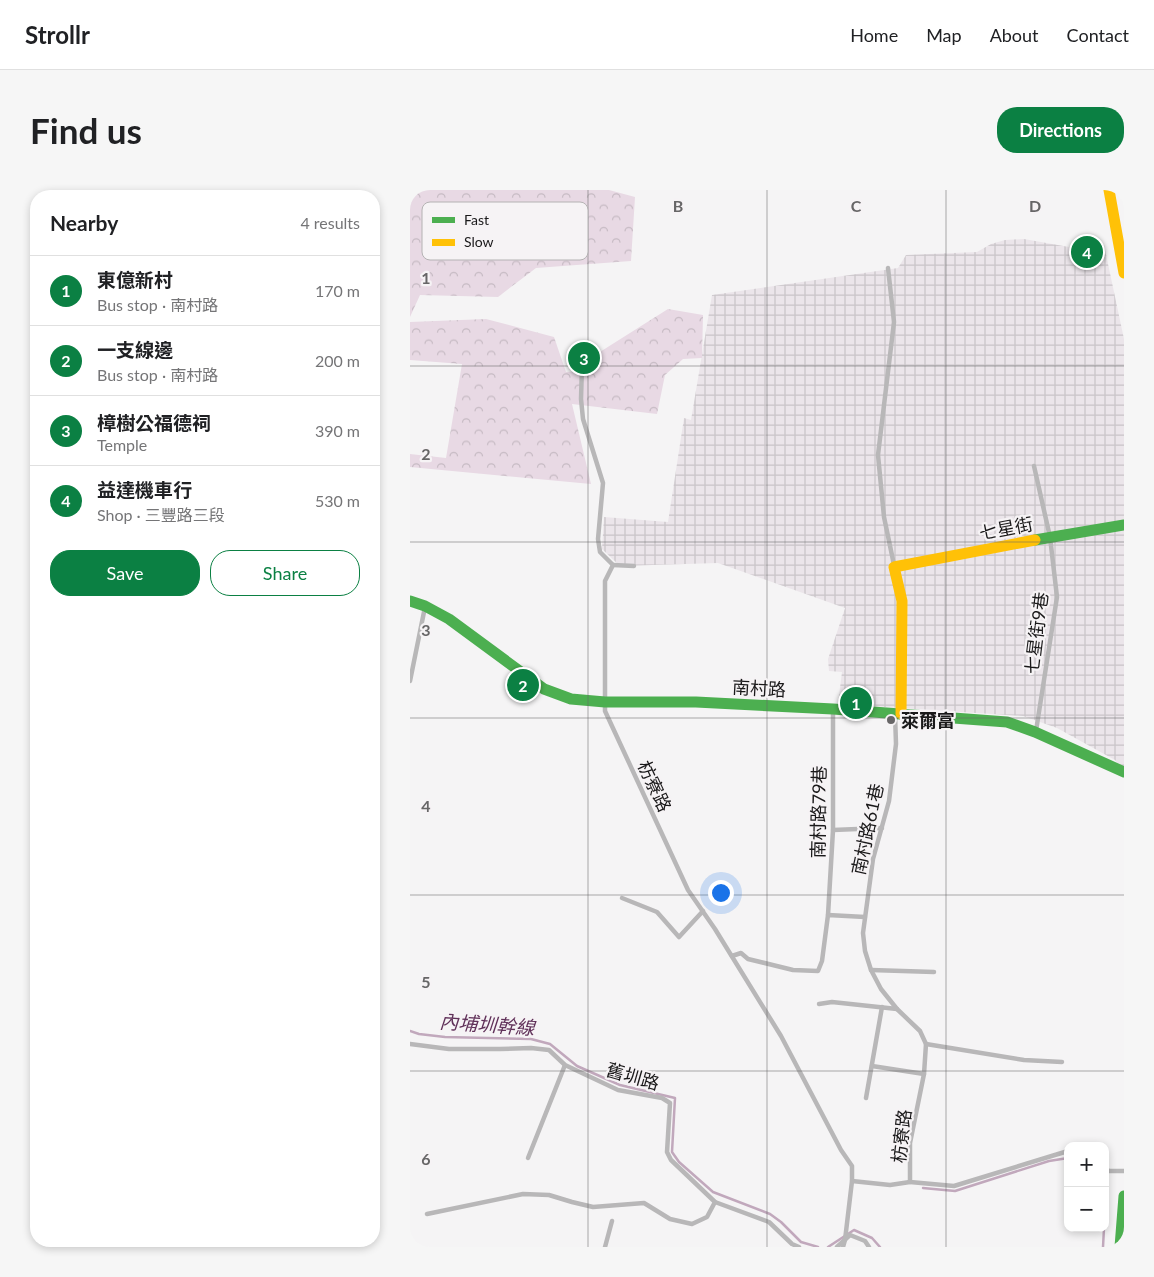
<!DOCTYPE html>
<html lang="en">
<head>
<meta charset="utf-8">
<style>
	body { margin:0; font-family:Lato,"Noto Sans TC",sans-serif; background:#f6f6f6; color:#202124 }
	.controls { position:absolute; right:15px; bottom:15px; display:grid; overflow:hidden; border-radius:10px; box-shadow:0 2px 8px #0003 }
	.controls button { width:45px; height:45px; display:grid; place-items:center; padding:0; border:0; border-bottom:1px solid #e0e0e0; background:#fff; color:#202124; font:25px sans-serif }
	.you { position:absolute; left:310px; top:702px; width:18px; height:18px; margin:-12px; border:4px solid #fff; border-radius:50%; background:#1a73e8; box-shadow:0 0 0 8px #1a73e833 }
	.badge { display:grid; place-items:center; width:32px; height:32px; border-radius:50%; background:#0b8043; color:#fff; font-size:16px; font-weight:700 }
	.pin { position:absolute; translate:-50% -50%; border:2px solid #fff; box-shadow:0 1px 5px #0006 }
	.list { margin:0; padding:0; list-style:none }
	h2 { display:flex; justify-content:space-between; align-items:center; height:65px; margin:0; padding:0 20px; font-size:21px }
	h2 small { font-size:16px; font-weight:400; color:#757577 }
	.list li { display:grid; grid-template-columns:32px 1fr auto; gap:15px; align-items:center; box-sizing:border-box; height:70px; padding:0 20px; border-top:1px solid #e0e0e0 }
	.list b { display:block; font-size:19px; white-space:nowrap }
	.list p { margin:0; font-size:16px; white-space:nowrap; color:#757577 }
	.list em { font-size:16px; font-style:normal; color:#757577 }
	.actions { display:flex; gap:10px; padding:15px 20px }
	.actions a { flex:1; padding:11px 0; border:1px solid #0b8043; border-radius:20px; text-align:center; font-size:18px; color:#0b8043 }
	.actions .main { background:#0b8043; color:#fff }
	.map { position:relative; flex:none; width:714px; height:1057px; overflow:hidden; border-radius:20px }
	header { display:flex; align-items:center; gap:30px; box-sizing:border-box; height:70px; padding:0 25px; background:#fff; border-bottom:1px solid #e0e0e0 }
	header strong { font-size:24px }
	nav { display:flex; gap:28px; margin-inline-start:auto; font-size:18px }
	.intro { display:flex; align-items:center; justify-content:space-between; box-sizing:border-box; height:120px; padding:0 30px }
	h1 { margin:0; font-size:35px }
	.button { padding:12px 22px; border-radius:20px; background:#0b8043; color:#fff; font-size:18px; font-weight:700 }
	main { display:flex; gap:30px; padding:0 30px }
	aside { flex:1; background:#fff; border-radius:20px; box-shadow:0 2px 8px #0003 }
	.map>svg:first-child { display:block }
</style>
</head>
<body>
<header>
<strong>Strollr</strong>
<nav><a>Home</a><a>Map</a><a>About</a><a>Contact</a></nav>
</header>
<div class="intro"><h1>Find us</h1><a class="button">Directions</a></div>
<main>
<aside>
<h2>Nearby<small>4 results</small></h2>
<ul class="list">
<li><span class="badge">1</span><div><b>東億新村</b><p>Bus stop · 南村路</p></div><em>170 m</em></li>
<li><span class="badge">2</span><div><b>一支線邊</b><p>Bus stop · 南村路</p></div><em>200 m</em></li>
<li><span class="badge">3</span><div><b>樟樹公福德祠</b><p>Temple</p></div><em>390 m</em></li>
<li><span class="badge">4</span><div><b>益達機車行</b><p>Shop · 三豐路三段</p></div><em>530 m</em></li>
</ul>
<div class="actions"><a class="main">Save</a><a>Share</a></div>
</aside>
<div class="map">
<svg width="714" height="1057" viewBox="0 0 714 1057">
	<defs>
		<pattern id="industrial-grid" width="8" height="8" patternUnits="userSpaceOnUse" patternTransform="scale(1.25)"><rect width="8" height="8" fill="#ebe5ea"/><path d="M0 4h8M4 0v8" fill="none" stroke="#c9c4c8"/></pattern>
		<pattern id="forest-crowns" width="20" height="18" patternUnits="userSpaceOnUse" patternTransform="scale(1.25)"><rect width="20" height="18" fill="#e8d9e4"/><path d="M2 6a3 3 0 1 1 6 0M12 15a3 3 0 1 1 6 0" fill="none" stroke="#c6bac3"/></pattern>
	</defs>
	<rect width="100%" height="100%" fill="#f5f4f5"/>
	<polygon fill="url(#industrial-grid)" points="614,49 659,57 694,55 714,149 714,582 705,570 647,538 613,526 428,514 432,482 419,481 418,469 435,418 308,373 210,376 192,359 194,327 258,332 274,228 281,230 302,105 488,78 496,65 567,62 581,54 595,50"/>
	<g fill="url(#forest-crowns)">
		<polygon points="0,0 199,0 225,7 221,71 126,78 88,107 10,105 0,127"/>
		<polygon points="258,119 293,125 292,168 273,169 255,185 247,224 162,214 181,294 0,277 0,264 36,268 52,174 0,170 0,132 76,129 144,147 156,182 171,181 174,172"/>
	</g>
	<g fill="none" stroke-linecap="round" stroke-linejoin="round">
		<g stroke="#c1a8bc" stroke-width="2.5">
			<polyline points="0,841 9,844 35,847 121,849 140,854 167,876 210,895 265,908 262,962 269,972 303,1002 360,1024 371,1032 391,1052 408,1057"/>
			<polyline points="695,987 696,988 695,1010"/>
			<polyline points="513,998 545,1001 639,971 658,968"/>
			<polyline points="418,1057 444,1040 462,1048 470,1057"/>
			<polyline points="693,1057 694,1038"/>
		</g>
	</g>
	<polygon fill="#e2dbe1" points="182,163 182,173 167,174 167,164"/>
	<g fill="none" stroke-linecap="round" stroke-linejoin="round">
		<g stroke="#b8b7b8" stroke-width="4.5">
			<polyline points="478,78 484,132 468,265 474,327 484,375"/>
			<polyline points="172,175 171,209 173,229 193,293 188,349 190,362 203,375 195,391 195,521 278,700 305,739 371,846 431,960 442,976 442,991 435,1050 433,1057"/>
			<polyline points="624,276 640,347 647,407 626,541"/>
			<polyline points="203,375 224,376"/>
			<polyline points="0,491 15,417"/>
			<polyline points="485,524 486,554 479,611 463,669 453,743 455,761 461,780 471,799 487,819 510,841 516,854 514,884 500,953 500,992 544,996 658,961"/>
			<polyline points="423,640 472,638"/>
			<polyline points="212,708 247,722 269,747 293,721"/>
			<polyline points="418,725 423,640 423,519"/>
			<polyline points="322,766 331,763 338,769 383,780 408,781 412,771 418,725 455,727"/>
			<polyline points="461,780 524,782"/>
			<polyline points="409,814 422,812 487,819"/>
			<polyline points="0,854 39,859 90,859 121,858 139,860 155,875 208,900 252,908 260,913 257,962 261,970 305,1012 359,1032 382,1054 389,1057"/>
			<polyline points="516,854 614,870 652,872"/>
			<polyline points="462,876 514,884"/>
			<polyline points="456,908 472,817"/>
			<polyline points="118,968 155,875"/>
			<polyline points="695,978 699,981 714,981"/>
			<polyline points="442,991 480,995 500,992"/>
			<polyline points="17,1024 113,1004 139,1005 162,1012 183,1017 234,1013 260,1029 282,1034 297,1027 305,1012"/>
			<polyline points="195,1057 202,1031"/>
			<polyline points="427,1057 440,1045 455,1051 459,1057"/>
		</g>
		<g stroke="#4caf50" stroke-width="11">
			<polyline points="625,350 714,335"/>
			<polyline points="0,411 15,416 39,429 134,499 161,509 195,512 286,512 423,519 597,532 625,542 714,582"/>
			<polyline points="710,1057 714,1006"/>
		</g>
		<g stroke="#ffc107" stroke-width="11">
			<polyline points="699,0 714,83"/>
			<polyline points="491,524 492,411 484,377 625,350"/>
		</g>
	</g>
	<path fill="none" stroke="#676667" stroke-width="1" stroke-opacity="0.55" d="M178,0V1057M357,0V1057M536,0V1057M0,176H714M0,352H714M0,528H714M0,705H714M0,881H714"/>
	<circle fill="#676667" stroke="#f6f3f5" stroke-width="2" cx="481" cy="530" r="5"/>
	<g text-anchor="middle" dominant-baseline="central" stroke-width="4.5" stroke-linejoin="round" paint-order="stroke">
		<g font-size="18" fill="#1a191a" stroke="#f6f3f5">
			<text transform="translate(596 338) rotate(-11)">七星街</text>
			<text transform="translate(626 443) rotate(-83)">七星街9巷</text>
			<text transform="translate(349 498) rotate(3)">南村路</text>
			<text transform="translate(245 596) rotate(65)">枋寮路</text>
			<text transform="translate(408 622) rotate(-89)">南村路79巷</text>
			<text transform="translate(457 639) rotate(-78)">南村路61巷</text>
			<text transform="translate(223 886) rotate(16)">舊圳路</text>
			<text transform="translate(491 946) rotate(-83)">枋寮路</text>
		</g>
		<g font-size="18" font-weight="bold" fill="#1a191a" stroke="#f6f3f5" text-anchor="start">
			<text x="491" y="530">萊爾富</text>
		</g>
		<g font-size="19" font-style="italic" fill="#603159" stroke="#f6f3f5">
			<text transform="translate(77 834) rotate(4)">內埔圳幹線</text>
		</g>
	</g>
	<rect x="12" y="12" width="166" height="58" rx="8" fill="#f6f3f5" stroke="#b4b2b3" stroke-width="1"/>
	<rect x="22" y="27" width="23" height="6" fill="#4caf50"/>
	<rect x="22" y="49" width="23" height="7" fill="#ffc107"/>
	<g font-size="14" fill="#1a191a">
		<text x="54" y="35">Fast</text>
		<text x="54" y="57">Slow</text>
	</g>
	<g font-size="16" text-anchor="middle" font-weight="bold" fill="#676667" stroke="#f6f3f5" stroke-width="4.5" stroke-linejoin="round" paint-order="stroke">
		<text x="268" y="22">B</text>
		<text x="446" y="22">C</text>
		<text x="625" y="22">D</text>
		<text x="16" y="94">1</text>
		<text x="16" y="270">2</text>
		<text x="16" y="446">3</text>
		<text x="16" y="622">4</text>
		<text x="16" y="798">5</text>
		<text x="16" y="975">6</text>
	</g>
</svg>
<div class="controls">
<button>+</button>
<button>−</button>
</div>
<div class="you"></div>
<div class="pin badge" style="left:446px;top:513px">1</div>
<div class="pin badge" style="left:113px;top:495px">2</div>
<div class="pin badge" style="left:174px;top:168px">3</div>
<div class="pin badge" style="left:677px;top:62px">4</div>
</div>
</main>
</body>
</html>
